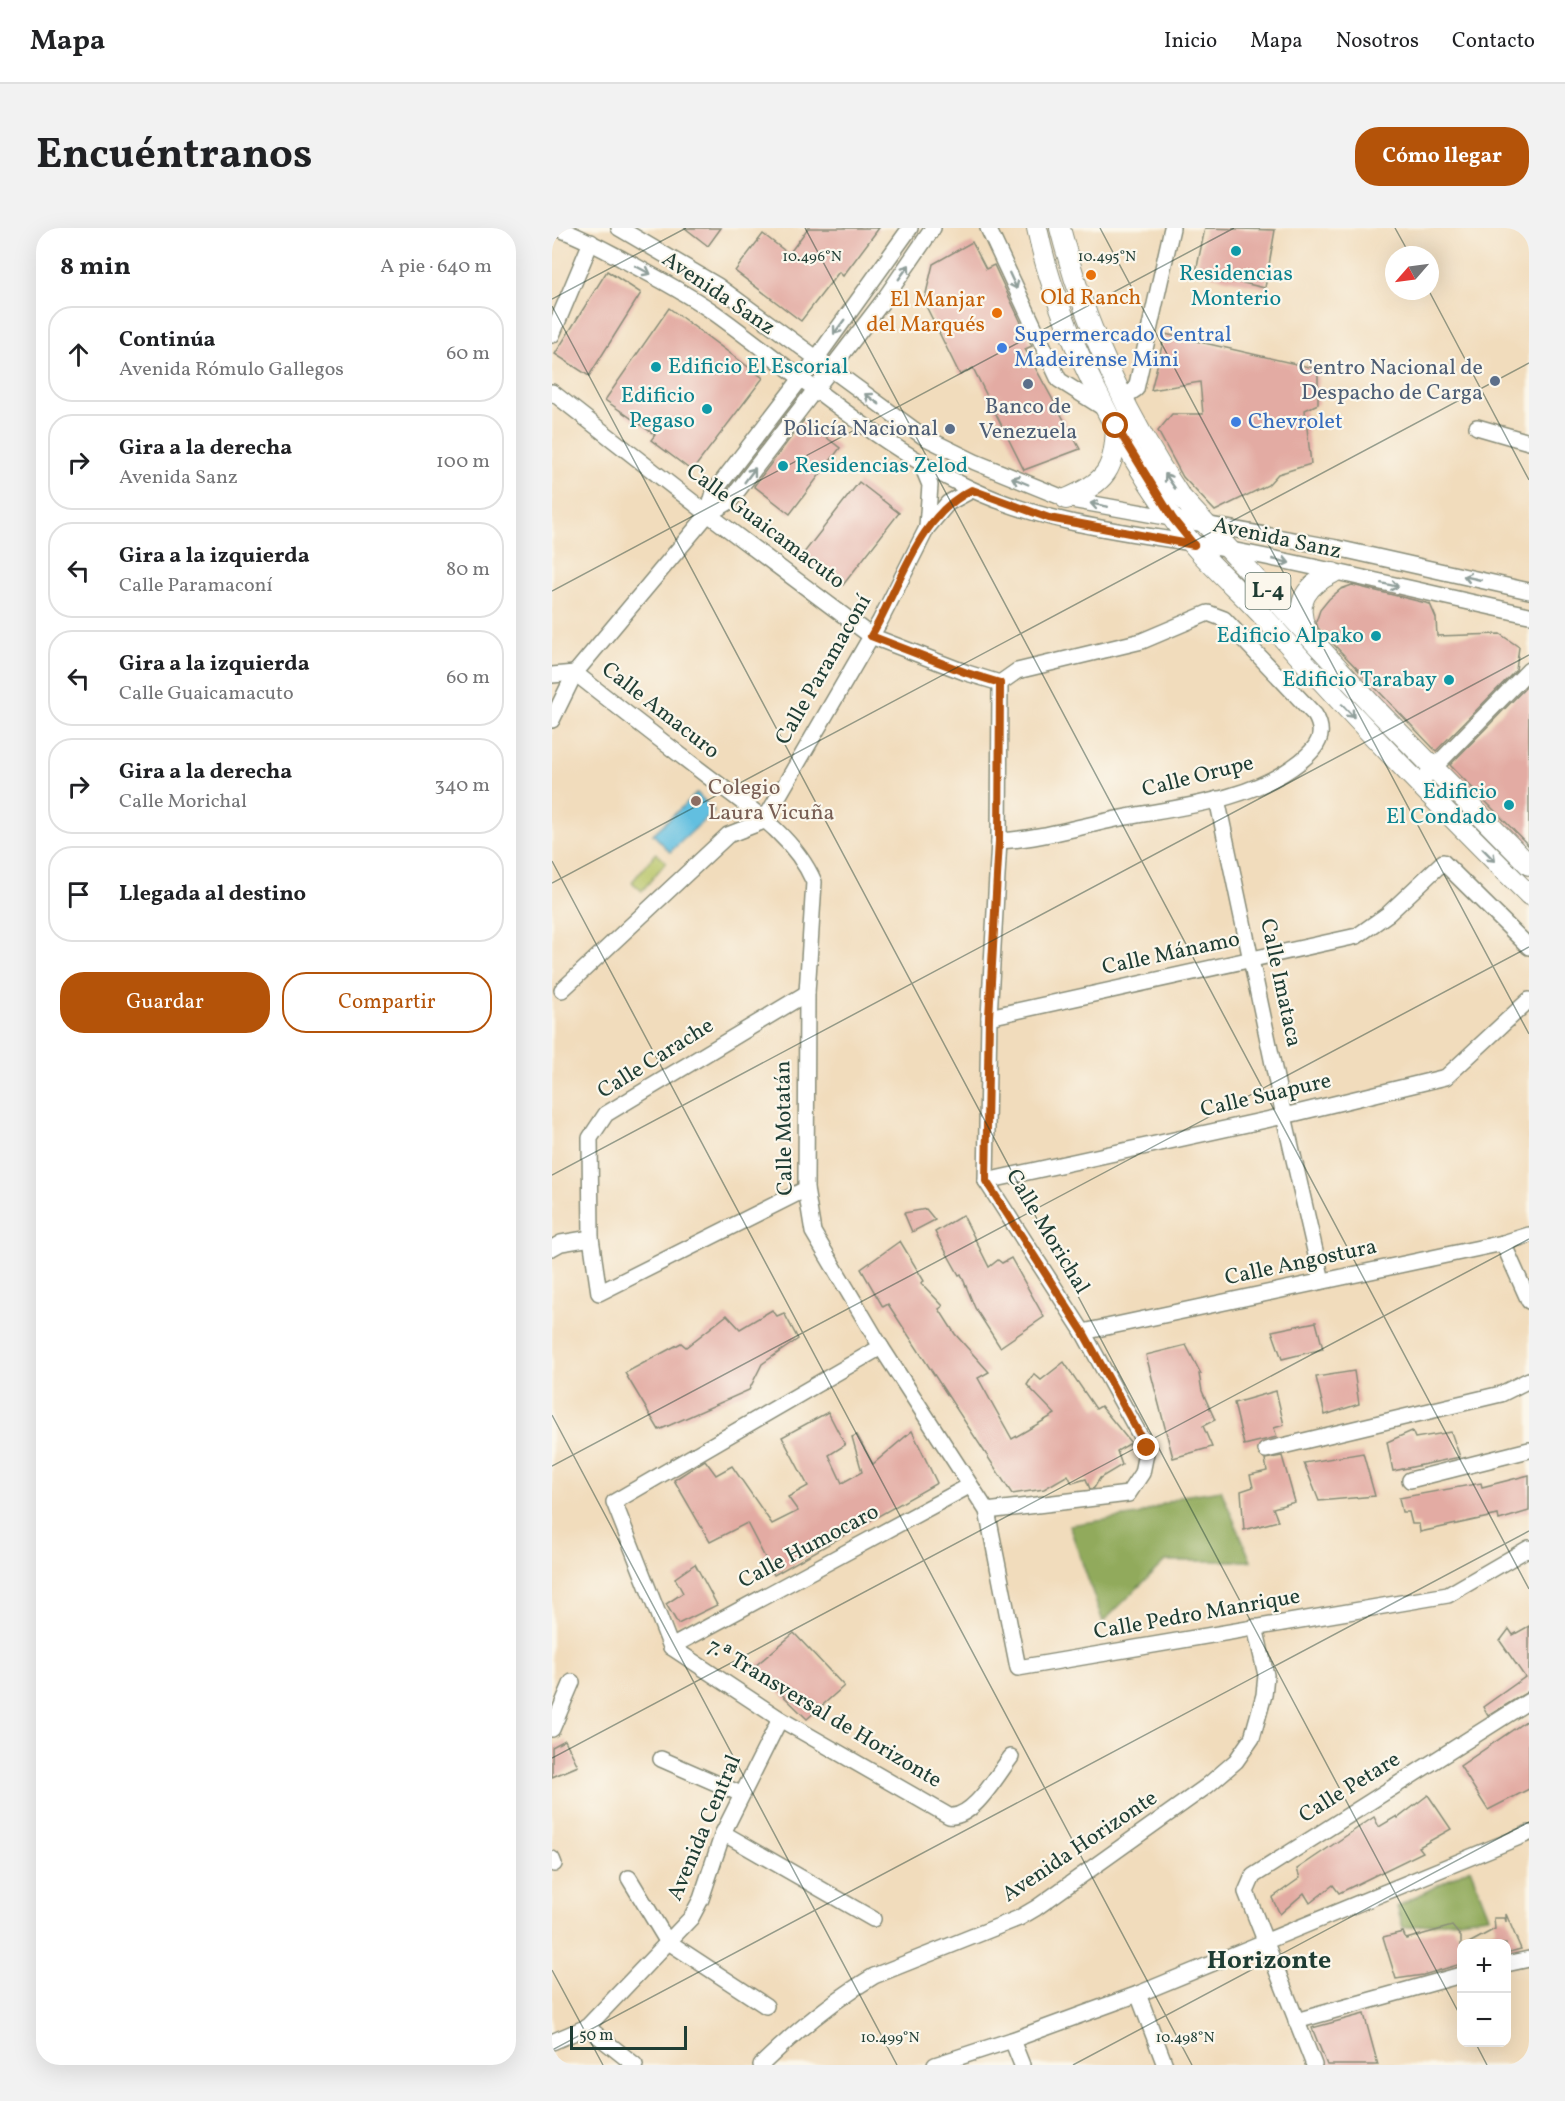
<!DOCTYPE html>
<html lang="es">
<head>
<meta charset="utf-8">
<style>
	body { margin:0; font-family:Vollkorn,serif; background:#f2f2f2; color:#202124 }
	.controls { position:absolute; right:18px; bottom:18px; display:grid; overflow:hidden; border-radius:12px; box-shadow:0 6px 24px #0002 }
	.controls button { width:54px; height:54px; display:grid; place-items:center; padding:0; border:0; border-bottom:2px solid #e0e0e0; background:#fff; color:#202124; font:30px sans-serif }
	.compass { position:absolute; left:833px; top:18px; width:54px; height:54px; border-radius:50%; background:#fff; box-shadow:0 6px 24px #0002; rotate:242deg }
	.scale { position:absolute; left:18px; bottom:15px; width:117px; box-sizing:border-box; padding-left:6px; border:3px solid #1f3d34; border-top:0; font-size:16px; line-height:21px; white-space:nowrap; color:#1f3d34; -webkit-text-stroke:4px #fbf7ec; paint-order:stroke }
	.stop { position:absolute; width:18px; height:18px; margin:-14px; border:4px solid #b45309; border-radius:50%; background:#fff }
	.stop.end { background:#b45309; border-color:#fff; box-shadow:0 2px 6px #0008 }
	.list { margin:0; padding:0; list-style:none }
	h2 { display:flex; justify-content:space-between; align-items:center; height:78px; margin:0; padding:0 24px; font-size:26px }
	h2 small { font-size:20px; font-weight:400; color:#757577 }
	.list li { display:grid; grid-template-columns:39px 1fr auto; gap:18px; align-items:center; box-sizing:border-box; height:96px; margin:0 12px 12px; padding:0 12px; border:2px solid #e0e0e0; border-radius:24px }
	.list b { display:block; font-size:22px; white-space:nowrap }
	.list p { margin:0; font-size:20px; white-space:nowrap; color:#757577 }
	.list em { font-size:20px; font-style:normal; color:#757577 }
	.actions { display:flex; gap:12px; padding:18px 24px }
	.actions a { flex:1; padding:14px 0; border:2px solid #b45309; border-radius:24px; text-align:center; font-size:21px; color:#b45309 }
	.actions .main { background:#b45309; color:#fff }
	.icon { flex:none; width:33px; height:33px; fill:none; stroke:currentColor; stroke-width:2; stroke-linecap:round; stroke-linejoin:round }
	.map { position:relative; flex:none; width:977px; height:1837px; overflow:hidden; border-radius:24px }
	header { display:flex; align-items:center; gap:36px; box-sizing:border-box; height:84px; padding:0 30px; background:#fff; border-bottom:2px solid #e0e0e0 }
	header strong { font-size:28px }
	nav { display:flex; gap:33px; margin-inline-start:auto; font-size:21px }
	.intro { display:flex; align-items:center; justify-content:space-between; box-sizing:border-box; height:144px; padding:0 36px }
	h1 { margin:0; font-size:42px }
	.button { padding:15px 27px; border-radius:24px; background:#b45309; color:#fff; font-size:21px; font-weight:700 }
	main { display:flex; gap:36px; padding:0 36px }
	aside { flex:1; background:#fff; border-radius:24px; box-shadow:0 6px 24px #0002 }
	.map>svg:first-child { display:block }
</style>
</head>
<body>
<header>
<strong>Mapa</strong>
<nav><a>Inicio</a><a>Mapa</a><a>Nosotros</a><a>Contacto</a></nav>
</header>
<div class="intro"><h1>Encuéntranos</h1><a class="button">Cómo llegar</a></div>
<main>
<aside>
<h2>8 min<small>A pie · 640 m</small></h2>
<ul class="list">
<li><svg class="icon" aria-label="ahead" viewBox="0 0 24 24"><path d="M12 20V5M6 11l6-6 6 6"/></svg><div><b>Continúa</b><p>Avenida Rómulo Gallegos</p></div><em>60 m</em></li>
<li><svg class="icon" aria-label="right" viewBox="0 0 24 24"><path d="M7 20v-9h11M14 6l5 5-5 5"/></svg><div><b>Gira a la derecha</b><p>Avenida Sanz</p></div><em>100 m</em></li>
<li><svg class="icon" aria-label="left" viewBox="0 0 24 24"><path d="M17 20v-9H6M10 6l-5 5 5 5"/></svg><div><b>Gira a la izquierda</b><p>Calle Paramaconí</p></div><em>80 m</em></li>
<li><svg class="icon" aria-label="left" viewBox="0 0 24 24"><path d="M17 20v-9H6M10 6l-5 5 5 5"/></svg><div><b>Gira a la izquierda</b><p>Calle Guaicamacuto</p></div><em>60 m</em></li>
<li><svg class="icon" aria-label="right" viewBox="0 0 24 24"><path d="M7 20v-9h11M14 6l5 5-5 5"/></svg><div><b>Gira a la derecha</b><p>Calle Morichal</p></div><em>340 m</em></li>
<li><svg class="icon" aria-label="arrive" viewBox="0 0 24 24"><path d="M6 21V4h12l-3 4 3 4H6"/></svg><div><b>Llegada al destino</b></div></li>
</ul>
<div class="actions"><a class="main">Guardar</a><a>Compartir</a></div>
</aside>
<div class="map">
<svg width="977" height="1837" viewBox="0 0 977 1837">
	<rect width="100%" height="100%" fill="#fbf7ec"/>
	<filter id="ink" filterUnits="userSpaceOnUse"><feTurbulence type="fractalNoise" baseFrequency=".0167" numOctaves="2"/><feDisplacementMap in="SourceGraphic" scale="12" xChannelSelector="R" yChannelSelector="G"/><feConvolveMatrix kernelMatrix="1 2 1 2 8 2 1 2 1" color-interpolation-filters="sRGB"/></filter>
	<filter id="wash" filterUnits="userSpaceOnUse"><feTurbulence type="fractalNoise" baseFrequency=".008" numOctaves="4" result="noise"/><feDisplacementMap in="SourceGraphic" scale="24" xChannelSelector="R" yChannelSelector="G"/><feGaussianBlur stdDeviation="1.35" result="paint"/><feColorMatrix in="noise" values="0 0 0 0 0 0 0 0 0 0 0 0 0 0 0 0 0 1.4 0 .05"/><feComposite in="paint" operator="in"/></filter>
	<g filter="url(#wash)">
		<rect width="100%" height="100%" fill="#f1dcbc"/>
		<polygon fill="#b7c466" stroke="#6b804d" stroke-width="1.5" points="104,625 114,634 90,663 80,654"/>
		<g fill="#91aa5b" stroke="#587448" stroke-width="1.5">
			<polygon points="669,1262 699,1333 613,1333 551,1394 517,1297 586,1287 630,1268"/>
			<polygon points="918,1640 937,1688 851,1700 845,1679"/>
		</g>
		<polygon fill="#62bfe0" stroke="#407e8a" stroke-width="1.5" points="145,565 162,583 118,624 101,606"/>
		<g id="blocks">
			<g fill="#e3aba3">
				<polygon points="133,0 169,0 156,18"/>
				<polygon points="256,0 327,0 291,48 287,44 249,93 183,43 211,6 237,26"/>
				<polygon points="653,0 723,2 713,60 644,44"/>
				<polygon points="420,14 434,41 442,37 480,118 473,121 528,221 472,242 421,140 408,147 372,74 381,36"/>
				<polygon points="55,43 89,65 37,148 3,126"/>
				<polygon points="117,80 211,150 140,243 99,212 103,207 53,172"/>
				<polygon points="613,106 766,141 766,176 753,182 759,236 726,246 716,257 663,283 631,249 606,203 620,186 651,186 648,154 599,162"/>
				<polygon points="252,192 288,220 238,286 202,258"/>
				<polygon points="307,254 347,285 291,357 251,326"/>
				<polygon points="800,357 878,376 884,390 885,408 948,406 967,419 964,442 884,523 766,400 764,394 768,382 777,371 789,361"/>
				<polygon points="977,456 977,618 898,537"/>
				<polygon points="374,981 383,992 360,1004 352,985"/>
				<polygon points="411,987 437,1039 446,1032 450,1035 459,1030 492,1089 448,1119 423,1080 409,1046 407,1047 383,1004"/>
				<polygon points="348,1013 372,1053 369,1055 391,1078 387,1081 403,1106 437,1144 426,1150 460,1211 503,1186 475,1157 482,1146 489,1152 512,1134 544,1181 549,1178 579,1215 565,1223 570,1237 548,1250 542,1260 538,1261 534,1251 520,1255 516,1247 492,1261 460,1266 336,1076 331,1079 309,1041"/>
				<polygon points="220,1082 225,1088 232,1085 246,1111 210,1136 197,1162 107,1202 73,1145 129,1115 134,1119 175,1087 188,1101"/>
				<polygon points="764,1094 771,1121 730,1131 720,1103"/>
				<polygon points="634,1117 649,1146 647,1146 650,1163 663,1192 651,1198 660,1219 621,1230 594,1127"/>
				<polygon points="802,1143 807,1176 773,1187 764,1149"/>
				<polygon points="724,1163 732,1197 722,1200 725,1209 692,1217 682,1175"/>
				<polygon points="276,1184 293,1217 277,1227 290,1255 310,1244 300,1209 305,1207 321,1236 360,1203 385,1255 222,1347 195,1295 158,1314 122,1252 153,1232 164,1247 180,1238 220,1296 246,1283 236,1269 256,1258 230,1209"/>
				<polygon points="860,1203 863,1210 899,1204 908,1229 841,1243 835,1214"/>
				<polygon points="811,1225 823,1268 767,1273 752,1235"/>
				<polygon points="730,1228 743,1274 721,1280 726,1293 692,1302 689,1263 701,1259 698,1247 715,1243 713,1231"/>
				<polygon points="977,1247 977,1283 947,1292 946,1287 868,1304 867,1296 860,1296 857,1284 850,1284 847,1270 929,1255 930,1259"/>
				<polygon points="143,1336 165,1377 126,1396 114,1376 131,1365 123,1350"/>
				<polygon points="977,1398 977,1463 936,1488 931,1479 973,1449 948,1413 957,1401 961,1407"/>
				<polygon points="242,1405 292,1458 255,1491 202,1439"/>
				<polygon points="977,1491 977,1561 936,1582 908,1538"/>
				<polygon points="13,1512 26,1538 0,1549 0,1519"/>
				<polygon points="876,1567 899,1601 867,1619 871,1624 787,1665 781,1657 758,1675 752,1665 728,1686 720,1670 748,1650 745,1641 822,1589 827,1599 845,1588 846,1590"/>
				<polygon points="954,1686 969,1721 954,1725 954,1716 915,1716 943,1701 942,1690 953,1690 954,1694"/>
				<polygon points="900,1698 909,1709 909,1736 871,1747 844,1751 831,1709 851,1704 854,1711"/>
				<polygon points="812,1786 826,1837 775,1837 760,1800"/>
			</g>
		</g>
	</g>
	<g filter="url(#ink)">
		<use href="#blocks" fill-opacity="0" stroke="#888c78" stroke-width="1.5"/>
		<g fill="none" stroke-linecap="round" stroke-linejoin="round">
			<defs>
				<g id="minor">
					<path d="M4,0C28,8 49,20 72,32C103,49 135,65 164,86C247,146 326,218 419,261C502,300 591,305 679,322C779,341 878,366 977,387"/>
					<polyline points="67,0 166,58 372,209 423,234 514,271 785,320 977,363"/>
					<polyline points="436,0 507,152 553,181"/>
					<polyline points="0,107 39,14"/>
					<polyline points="0,164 156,286 319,408 415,445 448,455"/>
					<polyline points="572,169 584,161 620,0"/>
					<polyline points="925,199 977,214"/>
					<polyline points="369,235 378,257 375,299"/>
					<polyline points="156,286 162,264 264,131 358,0"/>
					<path d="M0,447L23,445C65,478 107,511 149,543C190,575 241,605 262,654L255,765L254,961L261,1004L329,1119L435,1283L466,1440L896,1367L977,1320"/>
					<polyline points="0,492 23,445 156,286 177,274 331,73 381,0"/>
					<polyline points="866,556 977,442"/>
					<polyline points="665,571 732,888 770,1053"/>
					<path d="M447,613C486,611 526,599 564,591C626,579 698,574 749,533C765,520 775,507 763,487L672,391L656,385L590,413L465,443L448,455"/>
					<polyline points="10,762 176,607 212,593 328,393 375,300 396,275 420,262"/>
					<polyline points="437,789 805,708 836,686 891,634 977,719"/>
					<polyline points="434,953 732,888 894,849 977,772"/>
					<polyline points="254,961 47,1065 39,1010 38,910 54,886 255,765"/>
					<polyline points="951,1015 977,1073"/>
					<polyline points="0,1020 9,1015 39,1010"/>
					<polyline points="531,1104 951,1015 977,1007"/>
					<path d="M329,1119L62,1274L119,1419L228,1491L397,1588C421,1591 445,1547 459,1529"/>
					<polyline points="714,1222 949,1166 977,1152"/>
					<polyline points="858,1252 977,1222"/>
					<polyline points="435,1283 576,1266 590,1245 595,1220 531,1104 434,953 437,789 447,613 448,455"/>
					<polyline points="119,1419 417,1258"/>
					<polyline points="0,1501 20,1454"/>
					<polyline points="109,1531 189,1566"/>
					<polyline points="171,1605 321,1691"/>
					<polyline points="0,1631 2,1636"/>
					<polyline points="77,1650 115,1713 214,1778"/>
					<polyline points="954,1736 977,1731"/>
					<polyline points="586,1766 613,1837"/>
					<polyline points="744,1793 909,1747"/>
					<polyline points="35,1799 139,1690 149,1671 171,1605 228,1491"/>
					<polyline points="460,1812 470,1837"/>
					<polyline points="0,1814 35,1799 83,1837"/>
					<path d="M209,1837C244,1803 280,1773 322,1748L467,1690L484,1680L655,1558L684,1533L700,1510L712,1467L714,1447L703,1399"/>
					<polyline points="383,1837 460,1812 586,1766 977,1605"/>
					<polyline points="762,1837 694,1664 701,1648 977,1473"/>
				</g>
				<g id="major">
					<path d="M485,0C505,98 563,209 621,291C648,330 688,362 719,397C802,491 889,579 977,667"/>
					<path d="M508,0C532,94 573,187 628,268L821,478L977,637"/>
					<path d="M514,271C554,254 563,242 564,198"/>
					<path d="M754,401C742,374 755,357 781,345"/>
				</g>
			</defs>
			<use href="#minor" stroke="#888c78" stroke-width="18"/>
			<use href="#major" stroke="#888c78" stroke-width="22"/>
			<use href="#minor" stroke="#fff" stroke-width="15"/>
			<use href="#major" stroke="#fff" stroke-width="20"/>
		</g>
		<defs><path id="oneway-shaft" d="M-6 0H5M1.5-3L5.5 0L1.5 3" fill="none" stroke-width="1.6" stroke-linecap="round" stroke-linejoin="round" transform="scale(1.5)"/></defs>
		<g stroke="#8f9e9a">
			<use href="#oneway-shaft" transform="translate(91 42) rotate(28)"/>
			<use href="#oneway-shaft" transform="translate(352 44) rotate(-54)"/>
			<use href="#oneway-shaft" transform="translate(461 53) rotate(65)"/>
			<use href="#oneway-shaft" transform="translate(287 99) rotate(126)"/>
			<use href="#oneway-shaft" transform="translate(320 171) rotate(-144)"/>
			<use href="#oneway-shaft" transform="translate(198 247) rotate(-53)"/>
			<use href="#oneway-shaft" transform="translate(468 253) rotate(-157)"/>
			<use href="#oneway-shaft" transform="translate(618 253) rotate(-124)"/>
			<use href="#oneway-shaft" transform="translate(547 277) rotate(-169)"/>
			<use href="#oneway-shaft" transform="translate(729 333) rotate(13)"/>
			<use href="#oneway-shaft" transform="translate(920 350) rotate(-167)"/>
			<use href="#oneway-shaft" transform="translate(838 357) rotate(12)"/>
			<use href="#oneway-shaft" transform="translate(796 483) rotate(47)"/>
			<use href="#oneway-shaft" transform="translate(937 627) rotate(45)"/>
		</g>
	</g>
	<g fill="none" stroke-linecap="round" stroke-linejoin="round" filter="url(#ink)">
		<path stroke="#b45309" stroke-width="8" d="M564,198L621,291L642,317L497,290L420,262C366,287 348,359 319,408L415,445L448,455L447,613L437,789L434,953L531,1104L595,1220"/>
	</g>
	<path fill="none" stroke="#1f3d34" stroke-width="1.5" stroke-opacity="0.45" d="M253,0L977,1361M548,0L977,806M843,0L858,27M877,63L977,252M0,71L134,0M0,78L909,1789M0,363L682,0M0,633L640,1837M0,655L977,135M0,947L977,427M0,1187L345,1837M0,1238L977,719M0,1530L977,1011M0,1742L51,1837M923,1814L935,1837M0,1822L977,1303M521,1837L977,1594"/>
	<g fill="#0f9aa8" stroke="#fbf7ec" stroke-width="2">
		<circle cx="684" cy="23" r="6"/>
		<circle cx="104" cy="139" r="6"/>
		<circle cx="155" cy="181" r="6"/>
		<circle cx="231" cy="238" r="6"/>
		<circle cx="824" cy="408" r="6"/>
		<circle cx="897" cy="452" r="6"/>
		<circle cx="957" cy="577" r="6"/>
	</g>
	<g fill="#e8710a" stroke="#fbf7ec" stroke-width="2">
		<circle cx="539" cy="47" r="6"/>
		<circle cx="445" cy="85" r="6"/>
	</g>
	<g fill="#3f7fe0" stroke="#fbf7ec" stroke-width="2">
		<circle cx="450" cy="120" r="6"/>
		<circle cx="684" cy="194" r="6"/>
	</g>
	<g fill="#5c6f8a" stroke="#fbf7ec" stroke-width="2">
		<circle cx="943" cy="153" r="6"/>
		<circle cx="476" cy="156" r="6"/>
		<circle cx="398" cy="201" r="6"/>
	</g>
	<circle fill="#8d6e63" stroke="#fbf7ec" stroke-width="2" cx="144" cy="573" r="6"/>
	<g text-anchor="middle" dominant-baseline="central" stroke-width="4.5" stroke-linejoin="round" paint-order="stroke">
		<rect fill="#fbf7ec" stroke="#61756b" stroke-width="1.5" x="693.5" y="345" width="45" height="36" rx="4.5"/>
		<g font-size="21" font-weight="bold" fill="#1f3d34">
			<text x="716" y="363">L-4</text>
		</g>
		<g font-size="22" fill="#0d838f" stroke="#fbf7ec" text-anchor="end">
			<text x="684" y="46" text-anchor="middle">Residencias<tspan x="684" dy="25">Monterio</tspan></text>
			<text x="116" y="139" text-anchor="start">Edificio El Escorial</text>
			<text x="143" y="168">Edificio<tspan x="143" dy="25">Pegaso</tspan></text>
			<text x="243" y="238" text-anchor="start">Residencias Zelod</text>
			<text x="812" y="408">Edificio Alpako</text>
			<text x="885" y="452">Edificio Tarabay</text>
			<text x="945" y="564">Edificio<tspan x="945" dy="25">El Condado</tspan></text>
		</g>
		<g font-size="22" fill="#1f3d34" stroke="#fbf7ec">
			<text transform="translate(166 66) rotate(34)">Avenida Sanz</text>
			<text transform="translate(213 299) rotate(37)">Calle Guaicamacuto</text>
			<text transform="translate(725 311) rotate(12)">Avenida Sanz</text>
			<text transform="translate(272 442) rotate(-60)">Calle Paramaconí</text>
			<text transform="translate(108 483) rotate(38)">Calle Amacuro</text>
			<text transform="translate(646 549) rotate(-14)">Calle Orupe</text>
			<text transform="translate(619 726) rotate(-12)">Calle Mánamo</text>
			<text transform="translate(728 755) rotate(78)">Calle Imataca</text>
			<text transform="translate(104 831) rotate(-32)">Calle Carache</text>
			<text transform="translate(714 868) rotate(-13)">Calle Suapure</text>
			<text transform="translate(233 900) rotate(-91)">Calle Motatán</text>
			<text transform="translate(495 1004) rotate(59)">Calle Morichal</text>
			<text transform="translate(749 1035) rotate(-12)">Calle Angostura</text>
			<text transform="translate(257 1319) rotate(-28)">Calle Humocaro</text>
			<text transform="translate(645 1387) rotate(-10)">Calle Pedro Manrique</text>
			<text transform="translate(272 1486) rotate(31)">7.ª Transversal de Horizonte</text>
			<text transform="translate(798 1560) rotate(-32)">Calle Petare</text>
			<text transform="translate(153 1600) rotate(-67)">Avenida Central</text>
			<text transform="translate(528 1619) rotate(-34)">Avenida Horizonte</text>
		</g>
		<g font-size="22" fill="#c56008" stroke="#fbf7ec">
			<text x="539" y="70">Old Ranch</text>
			<text x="433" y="72" text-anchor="end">El Manjar<tspan x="433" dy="25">del Marqués</tspan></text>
		</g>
		<g font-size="22" fill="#366cbe" stroke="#fbf7ec" text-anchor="start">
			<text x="462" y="107">Supermercado Central<tspan x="462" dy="25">Madeirense Mini</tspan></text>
			<text x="696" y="194">Chevrolet</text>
		</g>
		<g font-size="22" fill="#4e5e75" stroke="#fbf7ec" text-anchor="end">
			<text x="931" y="140">Centro Nacional de<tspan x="931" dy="25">Despacho de Carga</tspan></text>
			<text x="476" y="179" text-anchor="middle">Banco de<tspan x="476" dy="25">Venezuela</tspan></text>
			<text x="386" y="201">Policía Nacional</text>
		</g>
		<g font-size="22" fill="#785e54" stroke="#fbf7ec" text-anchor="start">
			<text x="156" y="560">Colegio<tspan x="156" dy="25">Laura Vicuña</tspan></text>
		</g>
		<g font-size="26" font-weight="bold" fill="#1f3d34" stroke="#fbf7ec">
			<text x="717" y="1733">Horizonte</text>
		</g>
	</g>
	<g font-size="15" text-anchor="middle" fill="#1f3d34" stroke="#fbf7ec" stroke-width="4.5" stroke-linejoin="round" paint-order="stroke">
		<text x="260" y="33">10.496°N</text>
		<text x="555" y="33">10.495°N</text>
		<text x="338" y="1814">10.499°N</text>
		<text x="633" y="1814">10.498°N</text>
	</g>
</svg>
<div class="controls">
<button>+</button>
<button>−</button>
</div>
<svg class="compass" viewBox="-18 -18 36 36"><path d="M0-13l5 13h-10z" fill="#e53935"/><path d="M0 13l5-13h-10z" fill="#757577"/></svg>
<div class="scale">50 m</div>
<div class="stop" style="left:564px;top:198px"></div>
<div class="stop end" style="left:595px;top:1220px"></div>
</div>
</main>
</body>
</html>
